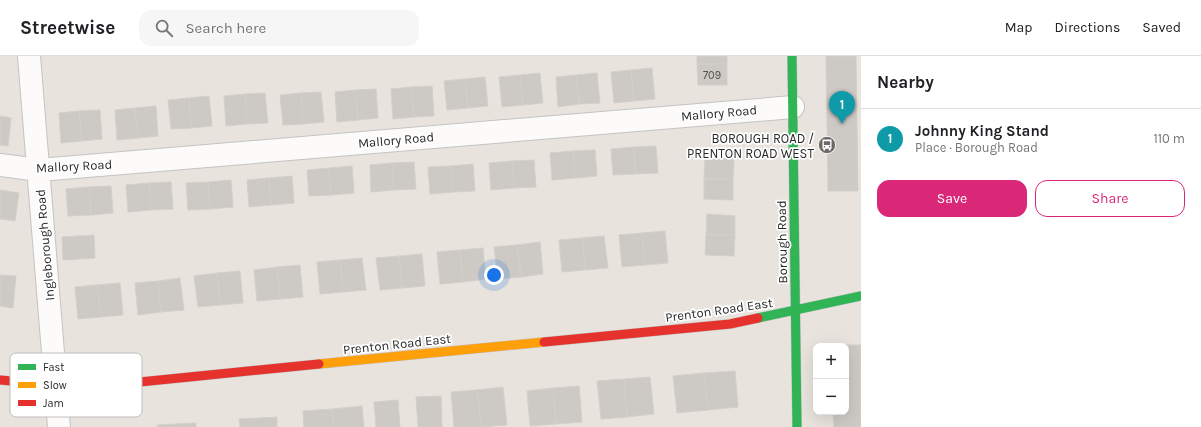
<!DOCTYPE html>
<html lang="en">
<head>
<meta charset="utf-8">
<style>
	body { margin:0; font-family:Karla,sans-serif; background:#f6f6f6; color:#202124 }
	.controls { position:absolute; right:12px; bottom:12px; display:grid; overflow:hidden; border-radius:8px; box-shadow:0 4px 16px #0002 }
	.controls button { width:36px; height:36px; display:grid; place-items:center; padding:0; border:0; border-bottom:1px solid #e0e0e0; background:#fff; color:#202124; font:20px sans-serif }
	.you { position:absolute; left:494px; top:219px; width:14px; height:14px; margin:-10px; border:3px solid #fff; border-radius:50%; background:#1a73e8; box-shadow:0 0 0 6px #1a73e833 }
	.badge { display:grid; place-items:center; width:26px; height:26px; border-radius:50%; background:#db2777; color:#fff; font-size:13px; font-weight:700 }
	.pin { position:absolute; translate:-50% -33px; filter:drop-shadow(0 1px 2px #0008) }
	.pin::after { content:''; position:absolute; top:21px; width:14px; height:12px; background:inherit; clip-path:polygon(0 0,100% 0,50% 100%) }
	.list { margin:0; padding:0; list-style:none }
	h2 { display:flex; justify-content:space-between; align-items:center; height:52px; margin:0; padding:0 16px; font-size:17px }
	h2 small { font-size:13px; font-weight:400; color:#757577 }
	.list li { display:grid; grid-template-columns:26px 1fr auto; gap:12px; align-items:center; box-sizing:border-box; height:60px; padding:0 16px; border-top:1px solid #e0e0e0 }
	.list b { display:block; font-size:15px; white-space:nowrap }
	.list p { margin:0; font-size:13px; white-space:nowrap; color:#757577 }
	.list em { font-size:13px; font-style:normal; color:#757577 }
	.actions { display:flex; gap:8px; padding:12px 16px }
	.actions a { flex:1; padding:9px 0; border:1px solid #db2777; border-radius:12px; text-align:center; font-size:14px; color:#db2777 }
	.actions .main { background:#db2777; color:#fff }
	.icon { flex:none; width:22px; height:22px; fill:none; stroke:currentColor; stroke-width:2; stroke-linecap:round; stroke-linejoin:round }
	.map { position:relative; flex:none; width:861px; height:371px; overflow:hidden }
	header { display:flex; align-items:center; gap:24px; box-sizing:border-box; height:56px; padding:0 20px; background:#fff; border-bottom:1px solid #e0e0e0 }
	header strong { font-size:19px }
	nav { display:flex; gap:22px; margin-inline-start:auto; font-size:14px }
	.search { width:280px; height:36px; background:#f6f6f6; display:flex; align-items:center; gap:10px; box-sizing:border-box; padding:0 14px; border-radius:12px; color:#757577; font-size:15px }
	main { display:flex }
	aside { flex:1; background:#fff }
	.map>svg:first-child { display:block }
</style>
</head>
<body>
<header>
<strong>Streetwise</strong>
<div class="search"><svg class="icon" aria-label="search" viewBox="0 0 24 24"><circle cx="10" cy="10" r="6"/><path d="M15 15l6 6"/></svg>Search here</div>
<nav><a>Map</a><a>Directions</a><a>Saved</a></nav>
</header>
<main>
<div class="map">
<svg width="861" height="371" viewBox="0 0 861 371">
	<rect width="100%" height="100%" fill="#e8e3dd"/>
	<g fill="#cdc9c4" stroke="#d3cfc9">
		<rect x="697" y="0" width="30" height="8"/>
		<polygon points="826,0 856,0 858,135 828,135"/>
		<polygon points="697,8 727,8 727,29 698,29"/>
		<polygon points="652,12 655,43 634,45 631,14"/>
		<polygon points="631,14 634,45 614,47 611,16"/>
		<polygon points="540,17 543,47 523,49 520,19"/>
		<polygon points="597,17 600,47 579,48 576,19"/>
		<polygon points="520,19 523,49 502,51 499,21"/>
		<polygon points="576,19 579,48 558,51 556,21"/>
		<polygon points="485,21 488,50 468,52 465,23"/>
		<polygon points="465,23 468,52 447,54 444,25"/>
		<polygon points="432,30 434,60 414,61 411,31"/>
		<polygon points="411,31 414,61 393,63 391,33"/>
		<polygon points="376,33 378,62 358,64 355,34"/>
		<polygon points="355,34 358,64 337,66 335,36"/>
		<polygon points="321,36 324,66 303,68 301,37"/>
		<polygon points="265,37 268,67 247,68 245,38"/>
		<polygon points="301,37 303,68 283,69 280,39"/>
		<polygon points="245,38 247,68 226,70 224,40"/>
		<polygon points="209,40 212,70 191,72 189,42"/>
		<polygon points="189,42 191,72 171,73 168,44"/>
		<polygon points="156,50 158,80 138,82 135,52"/>
		<polygon points="135,52 138,82 117,84 115,54"/>
		<polygon points="100,54 102,83 82,85 79,55"/>
		<polygon points="79,55 82,85 61,87 59,57"/>
		<polygon points="0,60 11,62 8,90 0,89"/>
		<polygon points="656,90 658,117 635,118 634,91"/>
		<polygon points="634,91 635,118 613,119 611,93"/>
		<polygon points="595,94 597,120 575,122 573,95"/>
		<polygon points="573,95 575,122 552,124 550,97"/>
		<polygon points="705,102 734,103 733,123 704,123"/>
		<polygon points="534,104 536,131 514,132 512,105"/>
		<polygon points="512,105 514,132 491,134 489,107"/>
		<polygon points="414,106 416,133 394,134 392,107"/>
		<polygon points="392,107 394,134 371,136 370,109"/>
		<polygon points="473,108 475,135 453,136 451,110"/>
		<polygon points="352,110 354,137 331,139 329,112"/>
		<polygon points="451,110 453,136 430,138 428,111"/>
		<polygon points="329,112 331,139 309,140 307,114"/>
		<polygon points="292,120 294,147 271,149 269,122"/>
		<polygon points="269,122 271,149 249,151 247,124"/>
		<polygon points="704,123 733,123 733,144 704,143"/>
		<polygon points="231,124 233,151 210,153 208,126"/>
		<polygon points="171,126 173,153 151,154 149,127"/>
		<polygon points="208,126 210,153 188,154 186,127"/>
		<polygon points="149,127 151,154 128,156 126,129"/>
		<polygon points="111,130 113,157 91,159 89,131"/>
		<polygon points="89,131 91,159 68,160 66,133"/>
		<polygon points="0,134 19,137 15,165 0,163"/>
		<polygon points="707,158 735,160 735,179 706,179"/>
		<polygon points="665,175 668,207 645,209 642,177"/>
		<polygon points="642,177 645,209 622,211 619,179"/>
		<polygon points="94,179 95,202 63,204 62,181"/>
		<polygon points="706,179 735,179 734,200 705,199"/>
		<polygon points="604,180 608,212 585,214 582,182"/>
		<polygon points="582,182 585,214 562,216 559,184"/>
		<polygon points="540,186 543,218 521,221 517,189"/>
		<polygon points="517,189 521,221 498,223 494,191"/>
		<polygon points="483,192 486,223 463,226 460,194"/>
		<polygon points="460,194 463,226 440,228 437,196"/>
		<polygon points="422,198 425,230 402,232 399,200"/>
		<polygon points="399,200 402,232 380,234 376,202"/>
		<polygon points="362,202 366,234 343,236 340,204"/>
		<polygon points="340,204 343,236 320,238 317,206"/>
		<polygon points="300,209 303,241 280,243 277,211"/>
		<polygon points="277,211 280,243 257,245 254,214"/>
		<polygon points="240,215 243,247 220,249 217,217"/>
		<polygon points="217,217 220,249 198,251 194,220"/>
		<polygon points="0,219 16,220 13,252 0,250"/>
		<polygon points="180,222 184,254 161,256 158,225"/>
		<polygon points="158,225 161,256 138,259 135,227"/>
		<polygon points="120,227 123,259 101,261 97,229"/>
		<polygon points="97,229 101,261 78,263 75,231"/>
		<polygon points="833,289 861,289 861,371 834,371 833,356 846,356 846,290 833,290"/>
		<polygon points="735,315 738,351 708,354 704,317"/>
		<polygon points="704,317 708,354 677,357 673,320"/>
		<polygon points="650,321 654,358 627,361 624,323"/>
		<polygon points="624,323 627,361 601,363 597,325"/>
		<polygon points="579,330 582,366 556,368 553,332"/>
		<polygon points="503,331 507,369 481,371 477,334"/>
		<polygon points="553,332 556,368 530,370 527,335"/>
		<polygon points="477,334 481,371 454,371 451,336"/>
		<polygon points="441,340 442,371 418,371 416,341"/>
		<polygon points="398,344 400,371 376,371 374,346"/>
		<polygon points="362,350 364,371 334,371 332,353"/>
		<polygon points="332,353 334,371 304,371 303,355"/>
		<polygon points="277,361 277,371 240,371 239,363"/>
		<polygon points="196,367 196,371 158,371 157,369"/>
	</g>
	<g fill="none" stroke-linecap="round" stroke-linejoin="round">
		<defs>
			<g id="street">
				<polyline points="29,0 59,371"/>
				<polyline points="0,109 39,114 793,51"/>
			</g>
			<g id="fast">
				<polyline points="792,0 797,371"/>
				<polyline points="758,262 861,240"/>
			</g>
			<polyline id="slow" points="319,308 544,286"/>
			<g id="jam">
				<polyline points="544,286 730,268 758,262"/>
				<polyline points="0,324 56,329 120,328 319,308"/>
			</g>
		</defs>
		<use href="#street" stroke="#c4c3c4" stroke-width="24"/>
		<use href="#fast" stroke="#c4c3c4" stroke-width="10"/>
		<use href="#slow" stroke="#c4c3c4" stroke-width="10"/>
		<use href="#jam" stroke="#c4c3c4" stroke-width="10"/>
		<use href="#street" stroke="#fcfbfa" stroke-width="22"/>
		<use href="#fast" stroke="#30b455" stroke-width="9"/>
		<use href="#slow" stroke="#ff9f0a" stroke-width="9"/>
		<use href="#jam" stroke="#e5322d" stroke-width="9"/>
	</g>
	<defs>
		<symbol id="bus-disc" viewBox="-11 -11 22 22"><circle r="9.5" fill="#6b6967" stroke="#fff"/><path d="M-5-6H5V4H4V6H2V4H-2V6H-4V4H-5ZM-3.5-4V0h7V-4ZM-3.5 1.2v1.5H-2V1.2ZM2 1.2v1.5H3.5V1.2Z" fill="#fff"/></symbol>
	</defs>
	<g fill-rule="evenodd">
		<use href="#bus-disc" x="817" y="79" width="20" height="20"/>
	</g>
	<g text-anchor="middle" dominant-baseline="central" stroke-width="3.5" stroke-linejoin="round" paint-order="stroke">
		<g font-size="11" fill="#535251">
			<text x="712" y="19">709</text>
		</g>
		<g font-size="13" fill="#282828" stroke="#fff">
			<text transform="translate(719 57) rotate(-5)">Mallory Road</text>
			<text transform="translate(396 84) rotate(-5)">Mallory Road</text>
			<text transform="translate(74 110) rotate(-3)">Mallory Road</text>
			<text transform="translate(782 186) rotate(-91)">Borough Road</text>
			<text transform="translate(45 189) rotate(-95)">Ingleborough Road</text>
			<text transform="translate(719 254) rotate(-8)">Prenton Road East</text>
			<text transform="translate(397 288) rotate(-6)">Prenton Road East</text>
		</g>
		<g font-size="13" fill="#282828" stroke="#fff" text-anchor="end">
			<text x="814" y="82">BOROUGH ROAD /<tspan x="814" dy="15">PRENTON ROAD WEST</tspan></text>
		</g>
	</g>
	<rect x="10" y="297" width="132" height="64" rx="6" fill="#fff" stroke="#bebebe" stroke-width="1"/>
	<rect x="18" y="308" width="18" height="6" fill="#30b455"/>
	<rect x="18" y="326" width="18" height="6" fill="#ff9f0a"/>
	<rect x="18" y="344" width="18" height="6" fill="#e5322d"/>
	<g font-size="11" fill="#282828">
		<text x="43" y="315">Fast</text>
		<text x="43" y="333">Slow</text>
		<text x="43" y="351">Jam</text>
	</g>
</svg>
<div class="controls">
<button>+</button>
<button>−</button>
</div>
<div class="you"></div>
<div class="pin badge" style="left:842px;top:68px;background:#0f9aa8">1</div>
</div>
<aside>
<h2>Nearby<small></small></h2>
<ul class="list">
<li><span class="badge" style="background:#0f9aa8">1</span><div><b>Johnny King Stand</b><p>Place · Borough Road</p></div><em>110 m</em></li>
</ul>
<div class="actions"><a class="main">Save</a><a>Share</a></div>
</aside>
</main>
</body>
</html>
